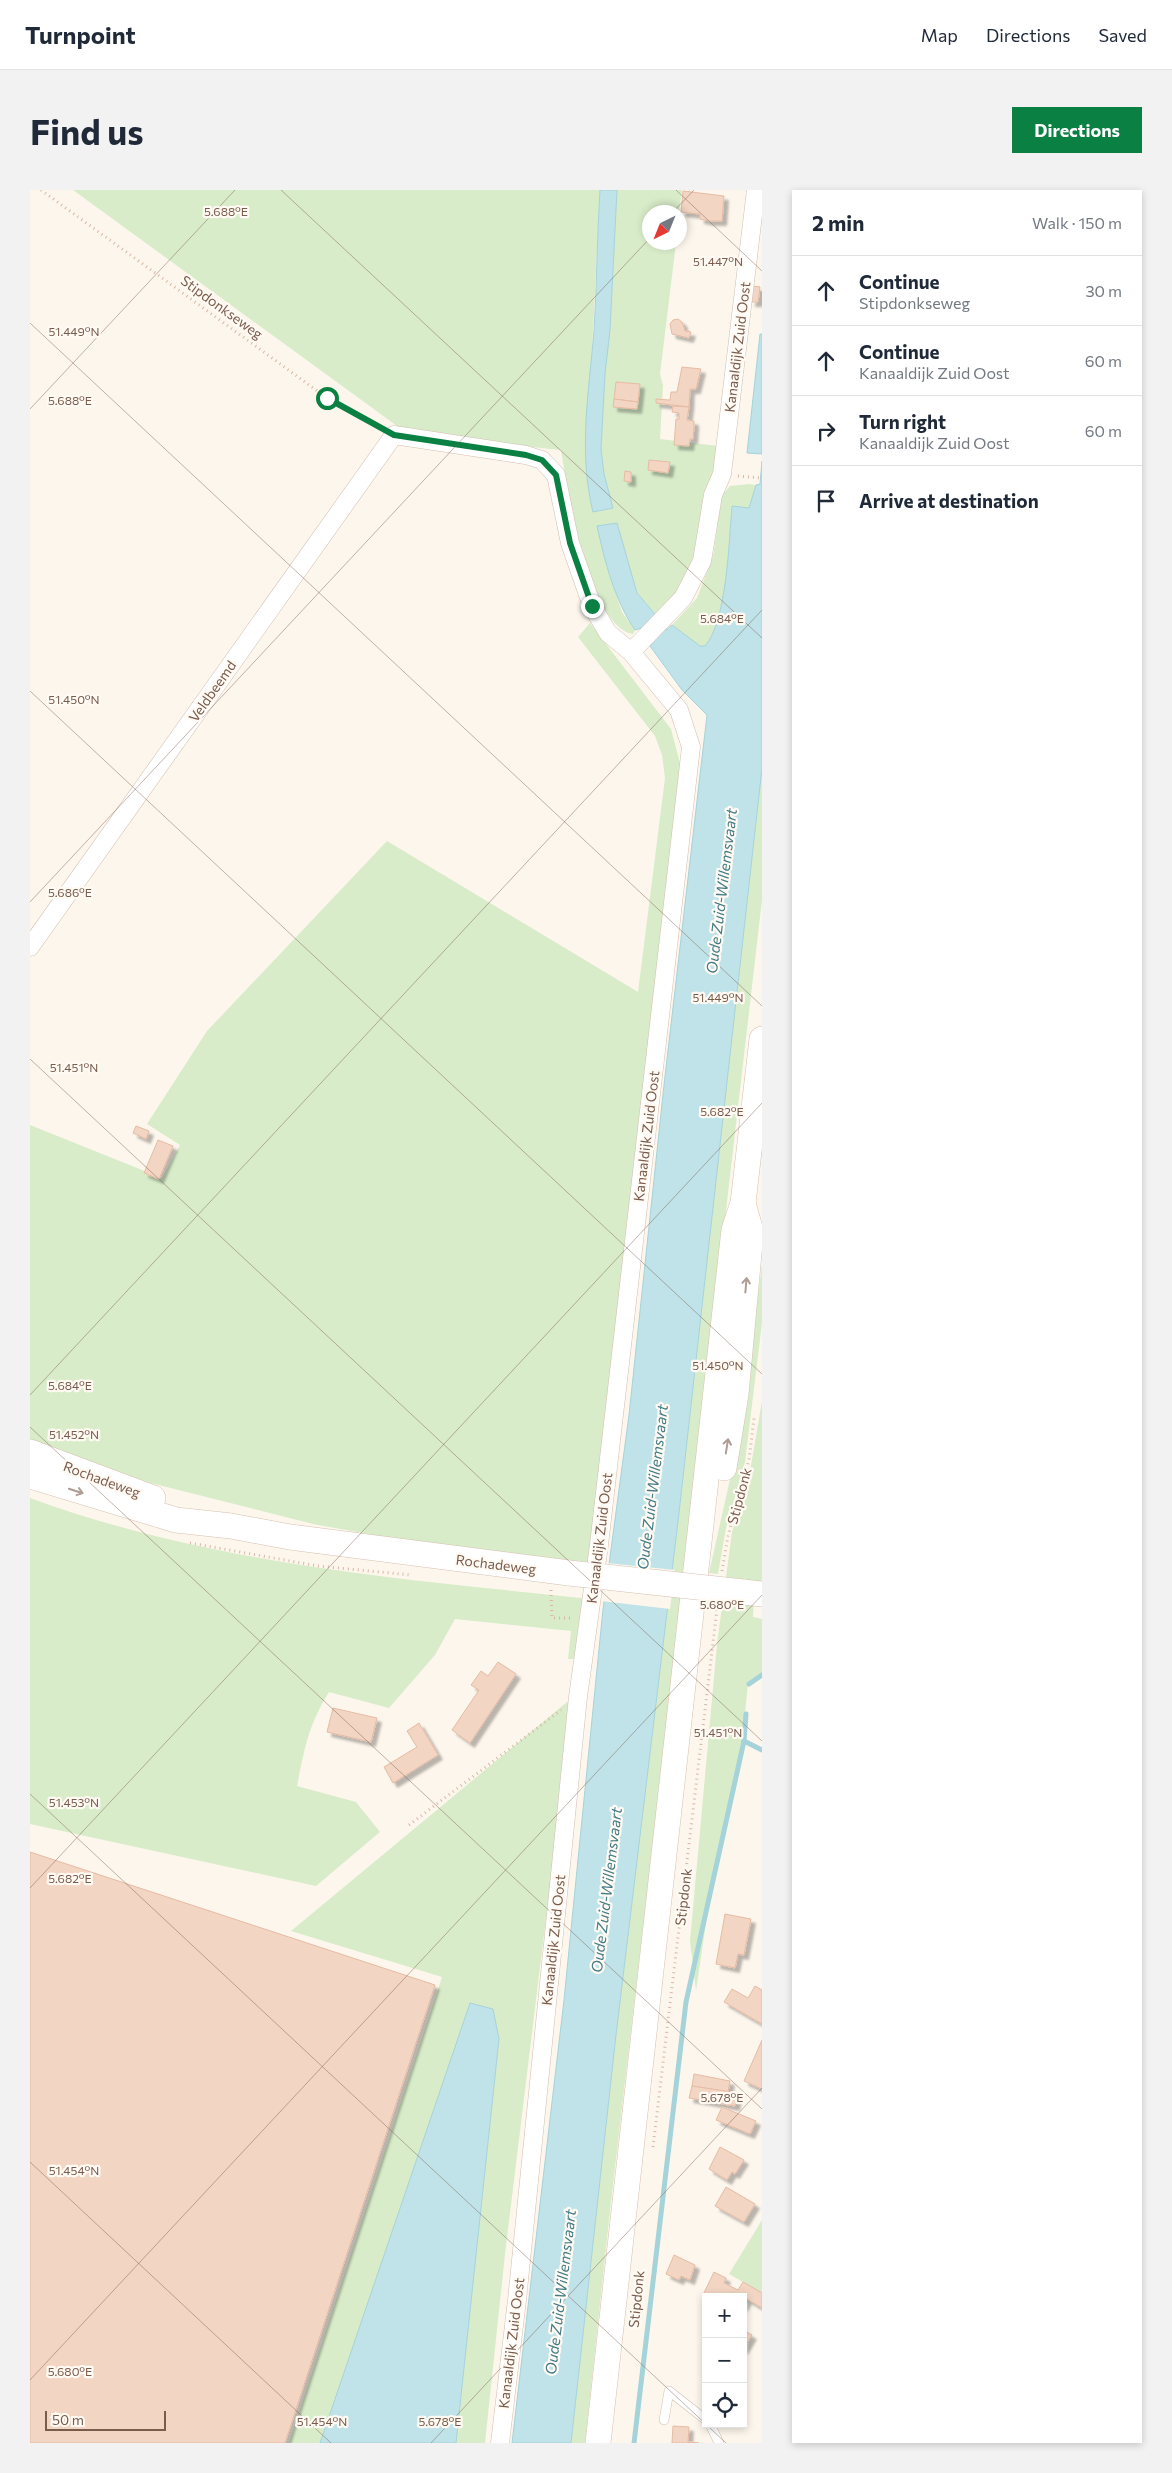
<!DOCTYPE html>
<html lang="en">
<head>
<meta charset="utf-8">
<style>
	body { margin:0; font-family:Commissioner,sans-serif; background:#f2f2f3; color:#1f2937 }
	.controls { position:absolute; right:15px; bottom:15px; display:grid; overflow:hidden; border-radius:0px; box-shadow:0 2px 8px #0003 }
	.controls button { width:45px; height:45px; display:grid; place-items:center; padding:0; border:0; border-bottom:1px solid #e0e1e3; background:#fff; color:#1f2937; font:25px sans-serif }
	.compass { position:absolute; left:612px; top:15px; width:45px; height:45px; border-radius:50%; background:#fff; box-shadow:0 2px 8px #0003; rotate:223deg }
	.scale { position:absolute; left:15px; bottom:12px; width:121px; box-sizing:border-box; padding-left:5px; border:2px solid #7a5c4d; border-top:0; font-size:14px; line-height:18px; white-space:nowrap; color:#7a5c4d; -webkit-text-stroke:4px #fffaf3; paint-order:stroke }
	.stop { position:absolute; width:15px; height:15px; margin:-11px; border:4px solid #0b8043; border-radius:50%; background:#fff }
	.stop.end { background:#0b8043; border-color:#fff; box-shadow:0 1px 5px #0008 }
	.list { margin:0; padding:0; list-style:none }
	h2 { display:flex; justify-content:space-between; align-items:center; height:65px; margin:0; padding:0 20px; font-size:21px }
	h2 small { font-size:16px; font-weight:400; color:#747a83 }
	.list li { display:grid; grid-template-columns:32px 1fr auto; gap:15px; align-items:center; box-sizing:border-box; height:70px; padding:0 20px; border-top:1px solid #e0e1e3 }
	.list b { display:block; font-size:19px; white-space:nowrap }
	.list p { margin:0; font-size:16px; white-space:nowrap; color:#747a83 }
	.list em { font-size:16px; font-style:normal; color:#747a83 }
	.icon { flex:none; width:28px; height:28px; fill:none; stroke:currentColor; stroke-width:2; stroke-linecap:round; stroke-linejoin:round }
	.map { position:relative; flex:none; width:732px; height:2253px; overflow:hidden; border-radius:0px }
	header { display:flex; align-items:center; gap:30px; box-sizing:border-box; height:70px; padding:0 25px; background:#fff; border-bottom:1px solid #e0e1e3 }
	header strong { font-size:24px }
	nav { display:flex; gap:28px; margin-inline-start:auto; font-size:18px }
	.intro { display:flex; align-items:center; justify-content:space-between; box-sizing:border-box; height:120px; padding:0 30px }
	h1 { margin:0; font-size:35px }
	.button { padding:12px 22px; border-radius:0px; background:#0b8043; color:#fff; font-size:18px; font-weight:700 }
	main { display:flex; gap:30px; padding:0 30px }
	aside { flex:1; background:#fff; border-radius:0px; box-shadow:0 2px 8px #0003 }
	.map>svg:first-child { display:block }
</style>
</head>
<body>
<header>
<strong>Turnpoint</strong>
<nav><a>Map</a><a>Directions</a><a>Saved</a></nav>
</header>
<div class="intro"><h1>Find us</h1><a class="button">Directions</a></div>
<main>
<div class="map">
<svg width="732" height="2253" viewBox="0 0 732 2253">
	<defs>
		<filter id="shadow"><feDropShadow dx="4.5" dy="4.5" stdDeviation="1" flood-color="#0004"/></filter>
	</defs>
	<rect width="100%" height="100%" fill="#fdf6ec"/>
	<g fill="#d8ecc9">
		<path d="M43,0H570L556,283L564,322L583,318L574,284L571,259L575,184L580,139L587,0H652L649,22H620V52L646,53L630,184L633,195L630,249L688,256L685,283L668,351L654,396L624,428L625,423L607,403L593,357L576,375L592,422L605,440L603,444C559,437 537,297 531,260L378,244Z"/>
		<path d="M719,294L726,295L719,318L702,316C699,350 697,431 675,456H670L642,435L667,408L683,366L692,305L700,296Z"/>
		<polygon points="560,433 641,539 651,577 565,1373 377,1351 283,1334 81,1283 0,1253 0,935 132,988 150,955 117,934 177,841 357,651 608,802 635,588 632,565 625,546 548,447"/>
		<polygon points="732,578 732,710 581,2012 555,2253 541,2253 586,1845 649,1323"/>
		<polygon points="732,1074 732,1133 715,1272 696,1338 688,1384 679,1383 711,1240"/>
		<polygon points="732,1211 732,1391 725,1391 723,1427 732,1429 732,1485 718,1493 709,1583 680,1705 666,1801 660,1751 687,1454 702,1342 718,1293"/>
		<path d="M0,1308C180,1374 371,1389 561,1409L553,1469H538L541,1441L425,1429L405,1465L359,1518L299,1502C278,1536 275,1557 267,1596L326,1612L350,1642L286,1696L0,1634Z"/>
		<polygon points="543,1507 475,2064 455,2253 426,2253 469,1849 440,1813 290,2253 259,2253 412,1787 261,1741"/>
		<polygon points="732,2030 732,2103 699,2084"/>
	</g>
	<g fill="#bfe3e8" stroke="#a5d3da">
		<path d="M570,0H587L580,140L575,184L571,259L574,284L583,318L563,322C548,262 559,201 564,141C567,94 567,47 570,0Z"/>
		<polygon points="730,144 732,144 732,264 717,263"/>
		<path d="M732,271V578L649,1323L586,1845L541,2253H482L534,1810L573,1419L599,1225L634,895L677,525L652,500L620,456L624,451L612,438L605,440C584,409 575,372 567,336L587,333L607,403L625,424L624,428L636,440L642,435L670,456H675C697,431 699,350 702,316L719,318L726,295L730,294Z"/>
		<polygon points="440,1813 463,1819 469,1849 426,2253 290,2253"/>
	</g>
	<polygon fill="#fdf6ec" points="577,1373 645,1380 640,1419 571,1411"/>
	<g fill="none" stroke-linecap="round" stroke-linejoin="round">
		<g stroke="#a5d3da" stroke-width="5">
			<polyline points="719,1494 732,1485"/>
			<polyline points="714,1551 716,1524"/>
			<polyline points="604,2253 656,1812 714,1551 732,1560"/>
		</g>
	</g>
	<g fill="#f3d5c3" stroke="#e6bba3" filter="url(#shadow)">
		<polygon points="653,1 694,6 692,31 680,31 670,29 670,24 651,22"/>
		<polygon points="627,18 646,20 646,22 626,22"/>
		<polygon points="723,96 730,97 728,112 721,112"/>
		<polygon points="648,129 652,132 655,141 661,142 659,148 642,144 640,134 643,130"/>
		<polygon points="652,177 671,179 666,199 660,199 659,217 626,213 626,209 640,210 641,202 647,202"/>
		<polygon points="586,192 610,194 608,212 584,209"/>
		<polygon points="584,209 608,212 607,219 583,217"/>
		<polygon points="643,216 659,217 657,230 664,231 664,236 663,249 660,249 659,256 644,255 646,229 649,229 649,223 642,222"/>
		<polygon points="619,270 640,272 638,283 618,280"/>
		<polygon points="595,281 601,282 601,292 594,291"/>
		<polygon points="106,936 119,941 116,949 103,943"/>
		<polygon points="128,950 143,956 129,989 114,983"/>
		<polygon points="468,1472 486,1484 440,1553 422,1540 449,1500 441,1495 451,1481 458,1486"/>
		<polygon points="303,1518 347,1528 341,1552 297,1542"/>
		<polygon points="389,1533 408,1565 363,1593 354,1577 387,1557 377,1541"/>
		<polygon points="0,1662 405,1795 255,2253 0,2253"/>
		<polygon points="695,1724 721,1729 714,1765 708,1764 705,1778 686,1774"/>
		<polygon points="725,1796 732,1800 732,1834 694,1812 702,1799 718,1808"/>
		<polygon points="732,1850 732,1899 714,1891"/>
		<polygon points="664,1884 700,1891 698,1902 662,1896"/>
		<polygon points="662,1896 708,1903 705,1916 659,1908"/>
		<polygon points="692,1917 726,1931 720,1944 686,1930"/>
		<polygon points="690,1957 714,1970 705,1984 702,1982 697,1990 679,1979"/>
		<polygon points="696,1997 725,2014 714,2032 685,2016"/>
		<polygon points="644,2065 665,2075 660,2090 651,2086 649,2090 636,2084"/>
		<polygon points="684,2082 696,2088 694,2093 708,2100 713,2092 732,2103 732,2118 717,2109 713,2117 713,2107 677,2107 673,2105"/>
		<polygon points="713,2140 722,2145 713,2160"/>
		<polygon points="643,2236 659,2237 658,2252 669,2253 642,2253"/>
	</g>
	<g fill="none" stroke-linecap="round" stroke-linejoin="round">
		<defs>
			<g id="lane">
				<polyline points="634,2230 639,2201 676,2230"/>
				<polyline points="680,2234 689,2253"/>
			</g>
			<g id="street">
				<polyline points="601,462 653,408 672,371 683,305 692,284 726,0"/>
				<polyline points="0,757 364,245 496,265 512,270 526,285 540,353 562,416 578,443 601,462 649,520 661,557 569,1355 548,1507 487,2110 470,2253"/>
			</g>
			<g id="secondary">
				<polyline points="0,1262 123,1308"/>
				<polyline points="694,1278 706,1204 721,1042 713,1013"/>
				<polyline points="0,1286 146,1330 201,1336 260,1347 539,1383"/>
				<polyline points="713,1402 732,1404"/>
				<polyline points="568,2253 704,1040 713,1013 732,849"/>
			</g>
		</defs>
		<use href="#lane" stroke="#d1beb0" stroke-width="10"/>
		<use href="#street" stroke="#d1beb0" stroke-width="19"/>
		<use href="#secondary" stroke="#d6c0b0" stroke-width="26"/>
		<g stroke="#d9b8a5" stroke-width="3" stroke-dasharray="1 4" stroke-linecap="butt">
			<polyline points="11,0 297,208 351,238"/>
			<polyline points="708,286 732,288"/>
			<polyline points="160,1353 288,1376 381,1385"/>
			<polyline points="692,1381 698,1346 719,1270 724,1228"/>
			<polyline points="521,1400 522,1428 544,1428"/>
			<polyline points="379,1635 531,1520"/>
			<polyline points="623,1957 687,1419"/>
		</g>
		<use href="#lane" stroke="#fff" stroke-width="9"/>
		<use href="#street" stroke="#fff" stroke-width="18"/>
		<use href="#secondary" stroke="#fff" stroke-width="25"/>
		<defs>
			<polyline id="secondary-bridge" points="539,1383 713,1402"/>
		</defs>
		<use href="#secondary-bridge" stroke="#d6c0b0" stroke-width="26" stroke-linecap="butt"/>
		<use href="#secondary-bridge" stroke="#fff" stroke-width="25"/>
	</g>
	<defs><path id="oneway-shaft" d="M-6 0H5M1.5-3L5.5 0L1.5 3" fill="none" stroke-width="1.6" stroke-linecap="round" stroke-linejoin="round" transform="scale(1.25)"/></defs>
	<g stroke="#af9d94">
		<use href="#oneway-shaft" transform="translate(716 1095) rotate(-85)"/>
		<use href="#oneway-shaft" transform="translate(697 1256) rotate(-81)"/>
		<use href="#oneway-shaft" transform="translate(46 1301) rotate(18)"/>
	</g>
	<g fill="none" stroke-linecap="round" stroke-linejoin="round">
		<polyline stroke="#0b8043" stroke-width="6" points="297,208 364,245 496,265 512,270 526,285 540,353 562,416"/>
	</g>
	<path fill="none" stroke="#7a5c4d" stroke-width="1" stroke-opacity="0.45" d="M251,0L732,448M646,0L732,81M643,22L664,0M0,133L732,816M0,219L205,0M0,501L732,1184M0,712L620,48M0,869L732,1551M0,1205L732,420M0,1237L732,1919M0,1604L696,2253M0,1698L732,913M0,1972L301,2253M0,2190L732,1405M401,2253L732,1898"/>
	<g text-anchor="middle" dominant-baseline="central" stroke-width="4.5" stroke-linejoin="round" paint-order="stroke">
		<g font-size="14" fill="#7a5c4d" stroke="#fffaf3">
			<text transform="translate(192 117) rotate(36)">Stipdonkseweg</text>
			<text transform="translate(707 157) rotate(-83)">Kanaaldijk Zuid Oost</text>
			<text transform="translate(182 501) rotate(-55)">Veldbeemd</text>
			<text transform="translate(616 946) rotate(-83)">Kanaaldijk Zuid Oost</text>
			<text transform="translate(72 1289) rotate(20)">Rochadeweg</text>
			<text transform="translate(709 1306) rotate(-75)">Stipdonk</text>
			<text transform="translate(569 1348) rotate(-83)">Kanaaldijk Zuid Oost</text>
			<text transform="translate(466 1374) rotate(7)">Rochadeweg</text>
			<text transform="translate(653 1707) rotate(-83)">Stipdonk</text>
			<text transform="translate(523 1750) rotate(-84)">Kanaaldijk Zuid Oost</text>
			<text transform="translate(606 2109) rotate(-84)">Stipdonk</text>
			<text transform="translate(481 2153) rotate(-83)">Kanaaldijk Zuid Oost</text>
		</g>
		<g font-size="15" font-style="italic" fill="#437c86" stroke="#fffaf3">
			<text transform="translate(691 701) rotate(-83)">Oude Zuid-Willemsvaart</text>
			<text transform="translate(622 1297) rotate(-83)">Oude Zuid-Willemsvaart</text>
			<text transform="translate(576 1700) rotate(-83)">Oude Zuid-Willemsvaart</text>
			<text transform="translate(530 2102) rotate(-83)">Oude Zuid-Willemsvaart</text>
		</g>
	</g>
	<g font-size="12" text-anchor="middle" fill="#7a5c4d" stroke="#fffaf3" stroke-width="4.5" stroke-linejoin="round" paint-order="stroke">
		<text x="196" y="26">5.688°E</text>
		<text x="688" y="76">51.447°N</text>
		<text x="44" y="146">51.449°N</text>
		<text x="40" y="215">5.688°E</text>
		<text x="692" y="433">5.684°E</text>
		<text x="44" y="514">51.450°N</text>
		<text x="40" y="707">5.686°E</text>
		<text x="688" y="812">51.449°N</text>
		<text x="44" y="882">51.451°N</text>
		<text x="692" y="926">5.682°E</text>
		<text x="688" y="1180">51.450°N</text>
		<text x="40" y="1200">5.684°E</text>
		<text x="44" y="1249">51.452°N</text>
		<text x="692" y="1419">5.680°E</text>
		<text x="688" y="1547">51.451°N</text>
		<text x="44" y="1617">51.453°N</text>
		<text x="40" y="1693">5.682°E</text>
		<text x="692" y="1912">5.678°E</text>
		<text x="44" y="1985">51.454°N</text>
		<text x="40" y="2186">5.680°E</text>
		<text x="410" y="2236">5.678°E</text>
		<text x="292" y="2236">51.454°N</text>
	</g>
</svg>
<div class="controls">
<button>+</button>
<button>−</button>
<button><svg class="icon" aria-label="locate" viewBox="0 0 24 24"><circle cx="12" cy="12" r="6"/><path d="M12 2v4M12 18v4M2 12h4M18 12h4"/></svg></button>
</div>
<svg class="compass" viewBox="-18 -18 36 36"><path d="M0-13l5 13h-10z" fill="#e53935"/><path d="M0 13l5-13h-10z" fill="#747a83"/></svg>
<div class="scale">50 m</div>
<div class="stop" style="left:297px;top:208px"></div>
<div class="stop end" style="left:562px;top:416px"></div>
</div>
<aside>
<h2>2 min<small>Walk · 150 m</small></h2>
<ul class="list">
<li><svg class="icon" aria-label="ahead" viewBox="0 0 24 24"><path d="M12 20V5M6 11l6-6 6 6"/></svg><div><b>Continue</b><p>Stipdonkseweg</p></div><em>30 m</em></li>
<li><svg class="icon" aria-label="ahead" viewBox="0 0 24 24"><path d="M12 20V5M6 11l6-6 6 6"/></svg><div><b>Continue</b><p>Kanaaldijk Zuid Oost</p></div><em>60 m</em></li>
<li><svg class="icon" aria-label="right" viewBox="0 0 24 24"><path d="M7 20v-9h11M14 6l5 5-5 5"/></svg><div><b>Turn right</b><p>Kanaaldijk Zuid Oost</p></div><em>60 m</em></li>
<li><svg class="icon" aria-label="arrive" viewBox="0 0 24 24"><path d="M6 21V4h12l-3 4 3 4H6"/></svg><div><b>Arrive at destination</b></div></li>
</ul>
</aside>
</main>
</body>
</html>
